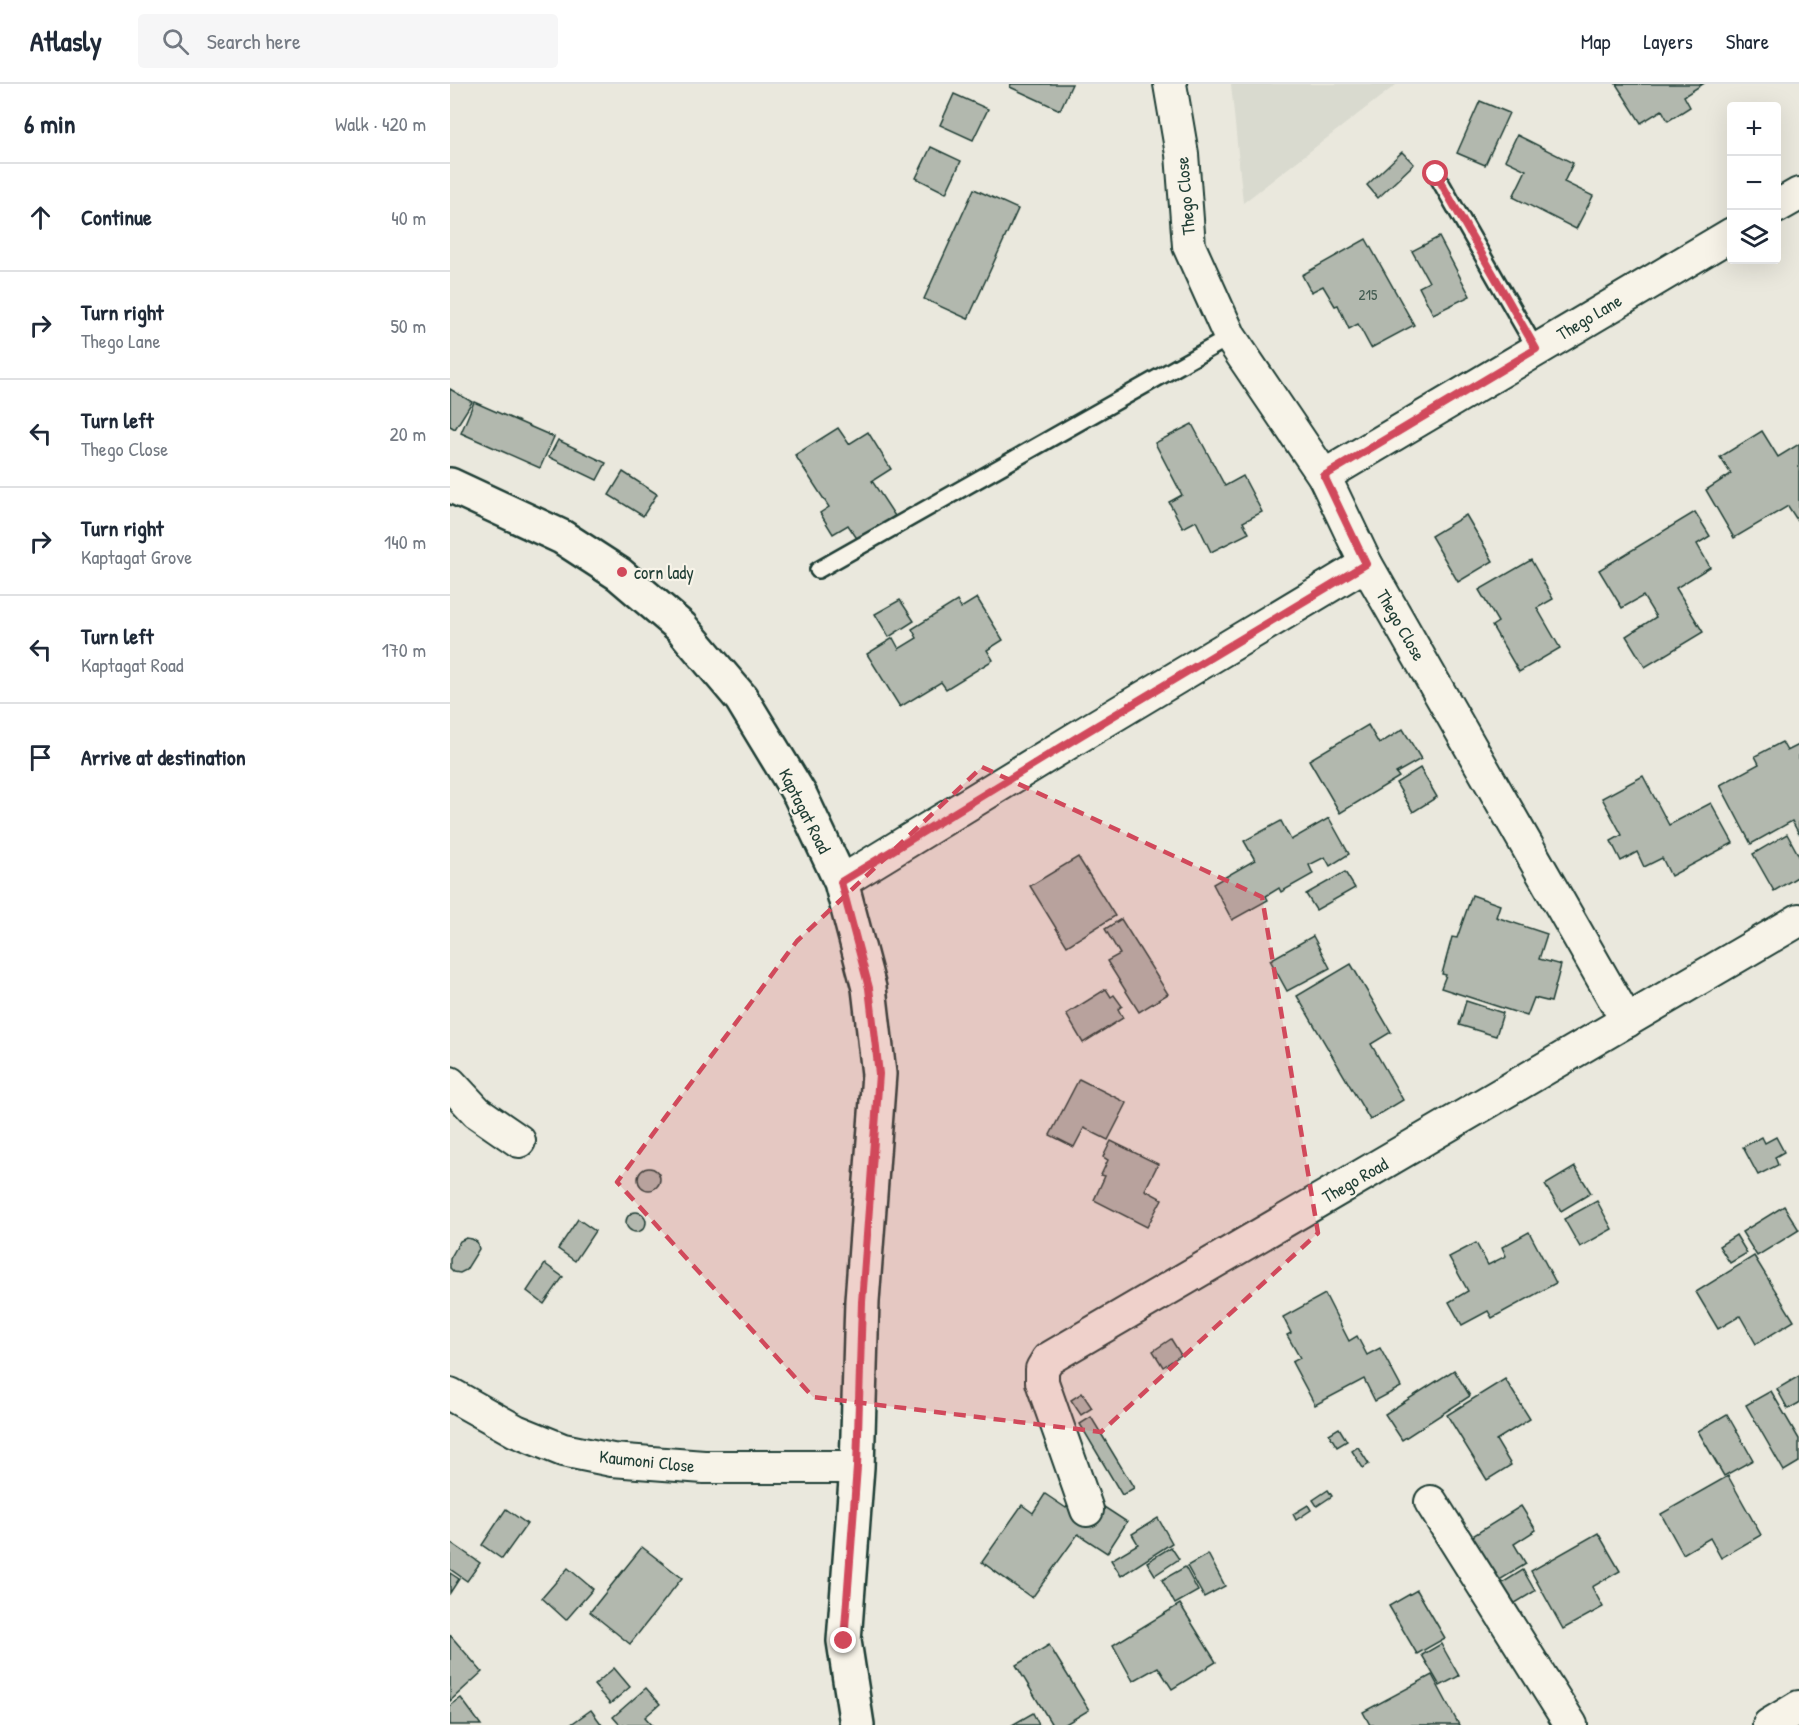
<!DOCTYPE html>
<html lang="en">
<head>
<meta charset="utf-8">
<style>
	body { margin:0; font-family:"Patrick Hand",sans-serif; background:#f6f6f7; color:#1f2937 }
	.controls { position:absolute; right:18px; top:18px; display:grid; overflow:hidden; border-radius:6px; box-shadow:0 6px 24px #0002 }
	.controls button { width:54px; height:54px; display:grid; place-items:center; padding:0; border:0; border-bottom:2px solid #e0e1e3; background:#fff; color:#1f2937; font:30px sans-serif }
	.stop { position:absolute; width:18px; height:18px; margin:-14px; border:4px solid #d1495b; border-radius:50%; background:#fff }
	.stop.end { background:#d1495b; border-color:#fff; box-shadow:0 2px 6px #0008 }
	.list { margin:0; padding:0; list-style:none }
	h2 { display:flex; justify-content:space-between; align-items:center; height:78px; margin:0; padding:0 24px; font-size:26px }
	h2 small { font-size:20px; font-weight:400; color:#747a83 }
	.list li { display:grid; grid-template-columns:39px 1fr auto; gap:18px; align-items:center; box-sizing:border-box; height:108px; padding:0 24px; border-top:2px solid #e0e1e3 }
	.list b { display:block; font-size:22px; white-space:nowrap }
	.list p { margin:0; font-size:20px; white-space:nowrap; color:#747a83 }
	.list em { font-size:20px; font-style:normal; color:#747a83 }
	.icon { flex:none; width:33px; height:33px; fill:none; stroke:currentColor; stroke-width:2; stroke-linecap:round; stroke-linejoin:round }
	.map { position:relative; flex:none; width:1349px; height:1641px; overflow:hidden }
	header { display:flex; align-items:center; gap:36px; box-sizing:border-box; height:84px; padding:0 30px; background:#fff; border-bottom:2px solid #e0e1e3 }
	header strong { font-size:28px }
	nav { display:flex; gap:33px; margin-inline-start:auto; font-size:21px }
	.search { width:420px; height:54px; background:#f6f6f7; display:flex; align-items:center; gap:15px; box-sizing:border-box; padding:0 21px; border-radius:6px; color:#747a83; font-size:22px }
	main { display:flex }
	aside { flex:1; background:#fff }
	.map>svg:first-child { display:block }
</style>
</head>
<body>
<header>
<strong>Atlasly</strong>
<div class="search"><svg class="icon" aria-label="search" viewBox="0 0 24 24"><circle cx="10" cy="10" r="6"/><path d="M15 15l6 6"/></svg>Search here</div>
<nav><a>Map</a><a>Layers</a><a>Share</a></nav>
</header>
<main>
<aside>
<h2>6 min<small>Walk · 420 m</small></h2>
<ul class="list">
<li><svg class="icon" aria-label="ahead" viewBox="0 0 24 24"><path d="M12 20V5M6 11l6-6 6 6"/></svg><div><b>Continue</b></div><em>40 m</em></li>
<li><svg class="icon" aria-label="right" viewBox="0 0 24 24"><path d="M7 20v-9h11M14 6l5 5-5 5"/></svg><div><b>Turn right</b><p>Thego Lane</p></div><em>50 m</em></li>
<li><svg class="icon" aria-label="left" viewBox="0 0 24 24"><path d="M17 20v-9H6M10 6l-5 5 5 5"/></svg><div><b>Turn left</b><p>Thego Close</p></div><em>20 m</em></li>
<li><svg class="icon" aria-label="right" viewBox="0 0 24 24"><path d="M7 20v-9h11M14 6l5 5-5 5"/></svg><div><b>Turn right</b><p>Kaptagat Grove</p></div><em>140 m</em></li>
<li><svg class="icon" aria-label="left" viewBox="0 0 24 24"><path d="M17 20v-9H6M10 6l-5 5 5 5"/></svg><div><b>Turn left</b><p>Kaptagat Road</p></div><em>170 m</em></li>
<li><svg class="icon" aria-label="arrive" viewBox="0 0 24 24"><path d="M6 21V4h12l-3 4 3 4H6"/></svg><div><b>Arrive at destination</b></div></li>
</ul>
</aside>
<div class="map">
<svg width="1349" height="1641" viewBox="0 0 1349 1641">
	<rect width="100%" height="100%" fill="#eae8dd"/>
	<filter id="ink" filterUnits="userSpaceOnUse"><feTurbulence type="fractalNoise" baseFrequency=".0167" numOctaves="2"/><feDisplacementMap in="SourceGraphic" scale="12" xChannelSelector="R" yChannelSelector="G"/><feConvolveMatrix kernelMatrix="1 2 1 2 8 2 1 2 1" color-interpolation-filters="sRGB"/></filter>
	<g filter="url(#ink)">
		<polygon fill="#d9dacf" points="781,0 947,0 793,119"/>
		<g fill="#b2b8ae" stroke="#1f3d34" stroke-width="1.5">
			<polygon points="561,0 622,0 610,26 560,3"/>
			<polygon points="1166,0 1253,0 1234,12 1240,23 1218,37 1212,26 1191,39"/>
			<polygon points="504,10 538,25 523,56 490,41"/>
			<polygon points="1030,17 1059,29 1035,81 1007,69"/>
			<polygon points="1067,51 1123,79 1114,98 1143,112 1126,145 1063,113 1076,86 1055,76"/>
			<polygon points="481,63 511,77 496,109 466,94"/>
			<polygon points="952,68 964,80 928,114 917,101"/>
			<polygon points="524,105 568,125 518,235 474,215"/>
			<polygon points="989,153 1020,212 983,230 969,203 979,198 962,167"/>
			<polygon points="916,155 964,241 921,264 908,240 899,245 888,221 885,222 873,202 861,208 852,191"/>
			<polygon points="0,305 22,318 5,345 0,342"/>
			<polygon points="24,318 104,353 90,384 11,349"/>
			<polygon points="742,340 775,402 793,392 812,428 793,438 799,449 761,468 746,437 733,444 719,418 732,411 705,359"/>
			<polygon points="388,344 399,360 418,348 441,385 422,397 445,432 408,456 398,441 383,450 370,429 379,423 345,371"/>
			<polygon points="1312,347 1328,373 1349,360 1349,439 1338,422 1284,454 1256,406 1281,390 1270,373"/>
			<polygon points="108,356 156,379 147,396 99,373"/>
			<polygon points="173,388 207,410 193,432 159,411"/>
			<polygon points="1245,428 1260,452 1247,460 1260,483 1226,504 1253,548 1195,583 1176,552 1206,533 1193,512 1172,524 1149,486"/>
			<polygon points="1016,431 1043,477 1008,498 981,452"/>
			<polygon points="1081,476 1103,515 1087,524 1110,564 1069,588 1042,542 1048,538 1029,506"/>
			<polygon points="527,514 553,556 537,566 543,576 496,605 491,598 450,623 417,570 443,554 449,565 467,554 462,545 507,517 511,524"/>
			<polygon points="450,516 464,537 439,553 425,530"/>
			<polygon points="918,641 929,660 953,645 971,675 946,689 949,693 890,729 859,676"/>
			<polygon points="1332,658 1337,667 1349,661 1349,750 1342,737 1301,760 1270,701 1309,680 1305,672"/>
			<polygon points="970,684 987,713 963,728 946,699"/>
			<polygon points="1193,692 1219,741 1261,719 1283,759 1221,792 1212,774 1194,783 1187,768 1171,777 1161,757 1172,751 1152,714"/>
			<polygon points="879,734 899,770 880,782 875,773 859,781 863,790 831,808 829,804 816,812 818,816 782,836 763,800 805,776 794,757 831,737 841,756"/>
			<polygon points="1337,750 1349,772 1349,792 1324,807 1303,770"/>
			<polygon points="628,773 665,832 617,862 580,802"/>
			<polygon points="895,788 905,804 866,826 856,810"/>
			<polygon points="1022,811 1050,821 1046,833 1097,850 1089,875 1111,881 1101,918 1084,914 1077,932 991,904 996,891 992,890 1002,853 1007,854"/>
			<polygon points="671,835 718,910 689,928 657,877 670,870 655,845"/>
			<polygon points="863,852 880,884 837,907 820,876"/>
			<polygon points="901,880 941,948 921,960 953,1016 920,1036 847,912"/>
			<polygon points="656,905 661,913 664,911 672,922 668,925 673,934 633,959 616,930"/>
			<polygon points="1016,917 1053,929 1046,952 1009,941"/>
			<polygon points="629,995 677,1019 658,1056 634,1044 624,1063 600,1051"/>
			<polygon points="1312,1053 1315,1059 1326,1053 1334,1068 1325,1073 1328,1081 1308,1091 1293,1063"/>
			<polygon points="661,1057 708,1080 695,1106 712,1115 697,1143 644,1116 655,1092 651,1091 658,1076 653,1073"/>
			<polygon points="1125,1083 1141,1109 1111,1127 1095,1101"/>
			<circle cx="199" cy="1095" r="11"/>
			<polygon points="1147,1117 1162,1145 1130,1163 1114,1135"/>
			<polygon points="1334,1122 1349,1146 1307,1172 1292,1148"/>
			<circle cx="186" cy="1138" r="10"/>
			<polygon points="128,1135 145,1147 125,1177 108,1165"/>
			<polygon points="1079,1148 1106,1199 1042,1234 1038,1227 1012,1241 999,1218 1018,1207 999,1173 1026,1159 1038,1181 1056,1172 1052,1163"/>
			<polygon points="1286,1151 1297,1169 1280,1179 1269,1162"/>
			<polygon points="16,1154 22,1155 27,1158 29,1165 16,1186 10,1189 4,1188 0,1184 0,1175 10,1157"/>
			<polygon points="1304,1172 1344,1237 1306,1260 1290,1232 1268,1245 1246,1208"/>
			<polygon points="95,1180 113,1193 94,1220 77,1207"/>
			<polygon points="875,1210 899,1257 907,1252 917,1271 930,1264 951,1303 925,1317 914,1295 865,1321 842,1278 850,1274 837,1251 841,1249 833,1233"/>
			<polygon points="721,1255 731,1271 713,1283 703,1267"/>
			<polygon points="1004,1286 1020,1312 952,1356 935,1330"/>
			<polygon points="1349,1292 1349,1319 1338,1325 1327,1305"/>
			<polygon points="1055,1295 1080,1335 1046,1356 1061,1381 1037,1396 997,1331"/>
			<polygon points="1321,1307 1349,1355 1349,1378 1334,1387 1296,1321"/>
			<polygon points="632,1309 642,1324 631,1331 621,1316"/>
			<polygon points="1277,1330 1303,1376 1274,1392 1248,1347"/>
			<polygon points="641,1333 684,1404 672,1411 630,1340"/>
			<polygon points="889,1344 897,1357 887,1363 879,1350"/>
			<polygon points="908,1363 919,1380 913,1384 902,1367"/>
			<polygon points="1278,1392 1311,1451 1271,1474 1260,1454 1233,1470 1211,1430"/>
			<polygon points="628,1406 677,1438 657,1469 628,1450 582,1514 532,1478 572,1421 583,1429 595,1410 616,1424"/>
			<polygon points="878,1406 882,1412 867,1422 863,1416"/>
			<polygon points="858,1421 861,1426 846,1436 843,1430"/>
			<polygon points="1071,1422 1086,1446 1064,1460 1076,1480 1048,1497 1021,1453"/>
			<polygon points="56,1425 77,1440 52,1475 32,1461"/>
			<polygon points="708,1434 722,1459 671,1492 661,1476 688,1460 682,1450"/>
			<polygon points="1148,1449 1170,1487 1142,1503 1153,1523 1113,1545 1081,1487"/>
			<polygon points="0,1458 30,1479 17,1497 0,1485"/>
			<polygon points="192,1463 232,1494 180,1560 140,1528"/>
			<polygon points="721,1463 729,1475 705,1491 697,1478"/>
			<polygon points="758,1470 775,1502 754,1513 737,1482"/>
			<polygon points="735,1483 748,1507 725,1520 712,1496"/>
			<polygon points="118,1484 143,1505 116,1536 92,1514"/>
			<polygon points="1073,1486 1085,1507 1062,1521 1049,1501"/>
			<polygon points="0,1489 9,1495 0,1509"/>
			<polygon points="967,1506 995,1554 967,1570 939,1522"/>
			<polygon points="730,1520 766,1578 722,1605 708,1583 683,1597 663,1561"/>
			<polygon points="0,1551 32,1588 0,1617"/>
			<polygon points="991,1560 1009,1592 990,1602 972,1571"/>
			<polygon points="599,1561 639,1626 614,1641 602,1641 566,1581"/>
			<polygon points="164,1584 180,1603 160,1620 144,1601"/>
			<polygon points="982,1591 1009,1641 920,1641 913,1628"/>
			<polygon points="196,1604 210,1620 195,1633 202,1641 170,1641 163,1633"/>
			<polygon points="11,1614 31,1641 0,1641 0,1622"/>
			<polygon points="141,1626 152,1641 120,1641"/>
			<polygon points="583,1629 589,1641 562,1641"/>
		</g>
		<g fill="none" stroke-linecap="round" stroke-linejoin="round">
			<defs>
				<g id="service">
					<polyline points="986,90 1086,265"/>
					<polyline points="368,486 780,253"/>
				</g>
				<g id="minor">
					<polyline points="720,0 732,70 739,162 780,253 874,392 916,480 1177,937"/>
					<polyline points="1326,123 1349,110"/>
					<polyline points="874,392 1282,150"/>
					<polyline points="391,798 628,653 916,480"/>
					<polyline points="0,999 27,1028 69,1057"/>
					<polyline points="0,1310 66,1347 113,1366 162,1376 254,1383 407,1383"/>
					<polyline points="981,1418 1121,1641"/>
					<polyline points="637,1426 592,1298 592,1285 598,1275 1349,836"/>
					<polyline points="1319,1641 1349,1623"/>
				</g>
				<polyline id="secondary" points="0,401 112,453 169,490 231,543 291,614 350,711 391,798 419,904 429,990 412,1217 407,1383 394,1557 407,1641"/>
			</defs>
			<use href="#service" stroke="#1f3d34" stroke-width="20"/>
			<use href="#minor" stroke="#1f3d34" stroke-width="36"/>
			<use href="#secondary" stroke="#1f3d34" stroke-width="38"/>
			<use href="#service" stroke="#f7f3e8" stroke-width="15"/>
			<use href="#minor" stroke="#f7f3e8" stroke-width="32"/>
			<use href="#secondary" stroke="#f7f3e8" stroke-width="33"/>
		</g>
	</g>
	<g fill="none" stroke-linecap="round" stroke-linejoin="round" filter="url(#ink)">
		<polyline stroke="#d1495b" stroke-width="8" points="394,1557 407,1383 412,1218 429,990 419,904 391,798 628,653 916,480 874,392 1086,265 986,90"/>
	</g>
	<path fill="#d1495b" fill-opacity="0.2" stroke="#d1495b" stroke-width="4.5" stroke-dasharray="12 8" stroke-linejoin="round" d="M532,683L812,813L868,1149L651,1348L363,1313L167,1098L347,857Z"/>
	<circle fill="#d1495b" stroke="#f7f3e8" stroke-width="2" cx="172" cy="488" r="6"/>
	<g text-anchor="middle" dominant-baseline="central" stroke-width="4.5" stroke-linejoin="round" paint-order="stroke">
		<g font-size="15" fill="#445c52">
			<text x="918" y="210">215</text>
		</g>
		<g font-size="18" fill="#1f3d34" stroke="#f7f3e8">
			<text transform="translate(735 112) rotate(-95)">Thego Close</text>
			<text transform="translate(1139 233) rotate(-31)">Thego Lane</text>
			<text transform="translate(951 541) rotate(60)">Thego Close</text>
			<text transform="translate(355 727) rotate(63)">Kaptagat Road</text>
			<text transform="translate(905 1096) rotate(-30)">Thego Road</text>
			<text transform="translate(197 1377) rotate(6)">Kaumoni Close</text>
		</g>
		<g font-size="18" fill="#1f3d34" stroke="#f7f3e8" text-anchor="start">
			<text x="184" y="488">corn lady</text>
		</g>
	</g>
</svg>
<div class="controls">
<button>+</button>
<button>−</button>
<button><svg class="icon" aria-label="layers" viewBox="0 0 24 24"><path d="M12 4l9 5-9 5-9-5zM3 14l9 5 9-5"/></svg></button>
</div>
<div class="stop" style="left:986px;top:90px"></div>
<div class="stop end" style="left:394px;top:1557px"></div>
</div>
</main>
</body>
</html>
